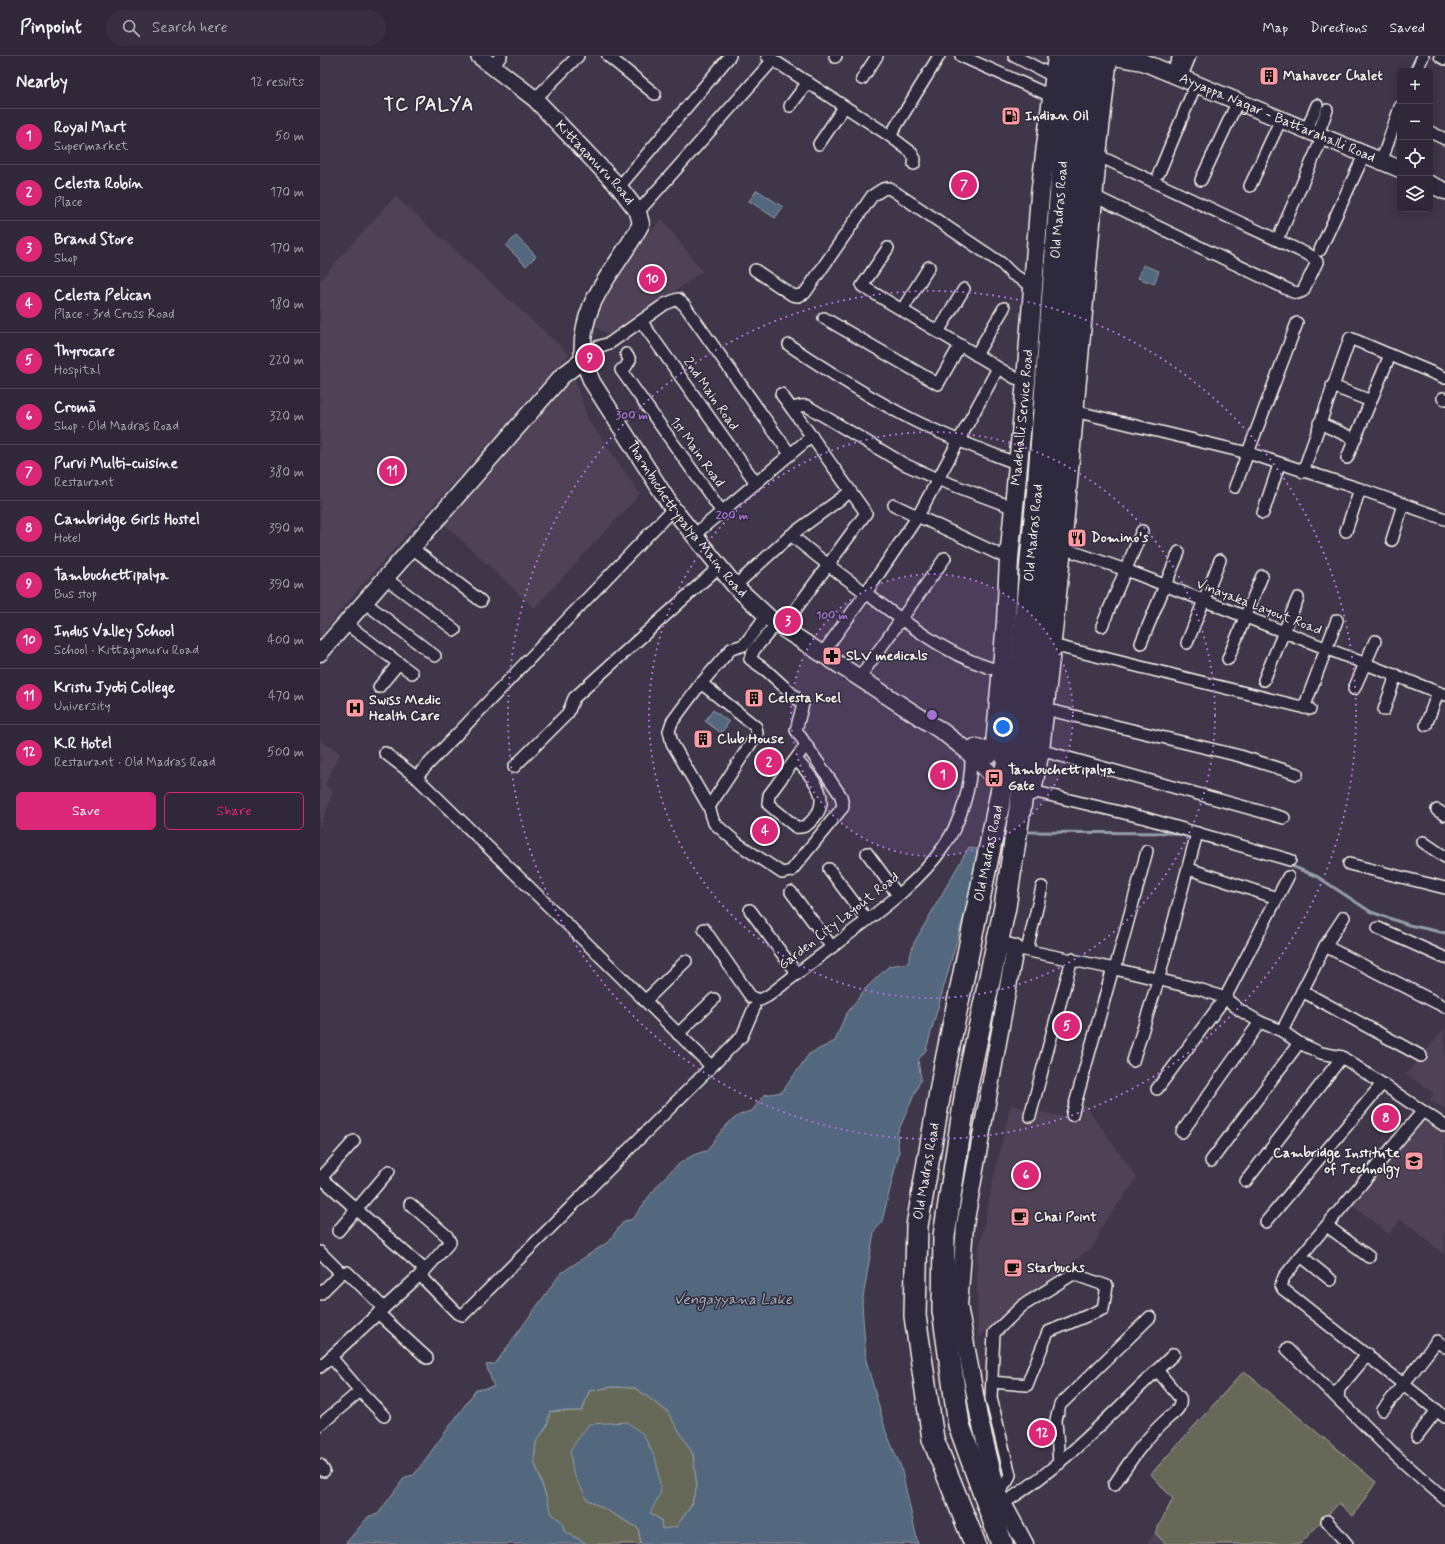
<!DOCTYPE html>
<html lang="en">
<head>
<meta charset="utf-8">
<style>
	body { margin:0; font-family:Mynerve,sans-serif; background:#383040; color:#f1f3f6 }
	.controls { position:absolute; right:12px; top:12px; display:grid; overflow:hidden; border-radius:6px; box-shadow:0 2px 10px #0003 }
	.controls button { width:36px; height:36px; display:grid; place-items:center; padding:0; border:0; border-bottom:1px solid #4b4453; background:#302838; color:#f1f3f6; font:20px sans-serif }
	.you { position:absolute; left:683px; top:671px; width:14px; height:14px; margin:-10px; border:3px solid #fff; border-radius:50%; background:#1a73e8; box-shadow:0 0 0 6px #1a73e833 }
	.badge { display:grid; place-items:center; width:26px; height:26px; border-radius:50%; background:#db2777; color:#fff; font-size:13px; font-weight:700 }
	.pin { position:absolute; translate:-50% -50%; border:2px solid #fff; box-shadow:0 1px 4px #0006 }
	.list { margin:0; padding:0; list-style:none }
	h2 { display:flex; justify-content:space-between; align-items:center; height:52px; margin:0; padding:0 16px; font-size:17px }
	h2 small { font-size:13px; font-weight:400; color:#a8a6ae }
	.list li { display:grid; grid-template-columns:26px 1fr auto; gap:12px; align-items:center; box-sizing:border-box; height:56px; padding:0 16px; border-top:1px solid #4b4453 }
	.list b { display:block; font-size:15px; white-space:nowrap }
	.list p { margin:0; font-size:13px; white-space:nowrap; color:#a8a6ae }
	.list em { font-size:13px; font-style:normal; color:#a8a6ae }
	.actions { display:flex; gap:8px; padding:12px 16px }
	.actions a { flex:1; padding:9px 0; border:1px solid #db2777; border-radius:6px; text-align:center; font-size:14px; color:#db2777 }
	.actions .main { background:#db2777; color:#fff }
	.icon { flex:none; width:22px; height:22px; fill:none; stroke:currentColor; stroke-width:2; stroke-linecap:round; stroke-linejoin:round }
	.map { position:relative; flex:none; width:1125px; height:1488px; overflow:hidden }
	header { display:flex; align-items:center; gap:24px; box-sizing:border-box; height:56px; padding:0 20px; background:#302838; border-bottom:1px solid #4b4453 }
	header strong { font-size:19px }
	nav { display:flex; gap:22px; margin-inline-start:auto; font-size:14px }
	.search { width:280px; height:36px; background:#383040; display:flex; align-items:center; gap:10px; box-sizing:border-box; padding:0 14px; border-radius:22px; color:#a8a6ae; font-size:15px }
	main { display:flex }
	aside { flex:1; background:#302838 }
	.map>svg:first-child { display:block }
</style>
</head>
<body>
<header>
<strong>Pinpoint</strong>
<div class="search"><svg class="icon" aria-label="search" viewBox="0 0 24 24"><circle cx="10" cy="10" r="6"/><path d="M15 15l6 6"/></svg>Search here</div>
<nav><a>Map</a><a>Directions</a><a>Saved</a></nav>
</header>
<main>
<aside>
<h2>Nearby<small>12 results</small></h2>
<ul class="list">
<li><span class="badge">1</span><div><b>Royal Mart</b><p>Supermarket</p></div><em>50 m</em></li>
<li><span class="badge">2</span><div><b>Celesta Robin</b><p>Place</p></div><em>170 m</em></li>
<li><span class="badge">3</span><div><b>Brand Store</b><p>Shop</p></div><em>170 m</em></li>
<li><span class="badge">4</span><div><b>Celesta Pelican</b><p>Place · 3rd Cross Road</p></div><em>180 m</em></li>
<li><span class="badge">5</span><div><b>Thyrocare</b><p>Hospital</p></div><em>220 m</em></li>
<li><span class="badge">6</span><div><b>Cromā</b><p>Shop · Old Madras Road</p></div><em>320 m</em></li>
<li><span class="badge">7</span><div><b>Purvi Multi-cuisine</b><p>Restaurant</p></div><em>380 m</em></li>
<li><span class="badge">8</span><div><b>Cambridge Girls Hostel</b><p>Hotel</p></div><em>390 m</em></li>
<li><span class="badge">9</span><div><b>Tambuchettipalya</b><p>Bus stop</p></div><em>390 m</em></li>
<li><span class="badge">10</span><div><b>Indus Valley School</b><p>School · Kittaganuru Road</p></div><em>400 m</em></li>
<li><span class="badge">11</span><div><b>Kristu Jyoti College</b><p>University</p></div><em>470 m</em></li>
<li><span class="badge">12</span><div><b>K.R Hotel</b><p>Restaurant · Old Madras Road</p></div><em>500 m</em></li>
</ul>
<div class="actions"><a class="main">Save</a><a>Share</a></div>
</aside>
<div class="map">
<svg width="1125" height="1488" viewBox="0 0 1125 1488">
	<rect width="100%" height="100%" fill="#40364a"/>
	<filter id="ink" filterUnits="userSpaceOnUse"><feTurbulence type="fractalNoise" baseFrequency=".025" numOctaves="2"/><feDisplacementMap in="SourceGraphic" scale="8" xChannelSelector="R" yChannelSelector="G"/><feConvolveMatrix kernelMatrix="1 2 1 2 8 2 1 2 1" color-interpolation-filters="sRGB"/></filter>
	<g filter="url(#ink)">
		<g fill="#4f4356">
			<polygon points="75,140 249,298 39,532 0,581 0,224"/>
			<polygon points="342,163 382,215 294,282 268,266 313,194"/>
			<polygon points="253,320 268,363 320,438 214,552 122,466"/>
			<polygon points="0,685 20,697 5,729 13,736 0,772"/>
			<polygon points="1125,972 1125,1053 1110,1044 1114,1037 1086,1018"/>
			<polygon points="763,1046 817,1122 780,1173 775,1189 658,1282 657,1205 672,1128 691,1049 760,1065"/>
			<polygon points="1105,1052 1125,1064 1125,1199 1081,1163 1069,1178 1030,1147"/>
			<polygon points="835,1477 846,1488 827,1488"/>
		</g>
		<g fill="#666758" stroke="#adaca0">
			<polygon points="924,1315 1056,1426 1033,1460 1019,1447 980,1488 846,1488 835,1477 853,1443 831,1418"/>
			<polygon points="292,1331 315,1332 347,1355 373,1398 377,1430 371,1450 356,1471 342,1474 341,1464 330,1457 267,1443 318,1472 321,1488 267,1488 244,1475 242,1466 232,1458 214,1405 216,1386 227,1370 230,1355 262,1355 269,1335"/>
		</g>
		<g fill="#53677e" stroke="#939ea8">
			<polygon points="437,134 463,151 455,162 429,145"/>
			<polygon points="196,180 216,200 206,210 186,190"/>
			<polygon points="823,209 839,215 834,228 818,222"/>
			<polygon points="393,654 409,666 401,677 385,665"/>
			<path d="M649,791L662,795L606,994L598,1004L601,1023L577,1078L579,1097L562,1165L554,1176L542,1248L546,1304L566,1376L581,1411L598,1488H321L318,1472L267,1443L253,1417L250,1394L269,1368L307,1366L323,1378L336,1404L341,1436L330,1457L341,1464L342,1473L356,1471L371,1450L377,1430L373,1398L347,1355L315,1332L292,1331L269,1335L262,1355H230L227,1370L216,1386L214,1405L232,1458L242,1466L244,1475L267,1488H25L49,1460L58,1458L85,1421L94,1419L156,1334L174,1331L166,1309L175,1308L241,1217L288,1186L304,1165L313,1163C330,1139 355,1100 387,1095C398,1079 411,1058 432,1055L444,1039L462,1036L489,998L515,985L525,960L545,933L569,910L588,907L594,887Z"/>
		</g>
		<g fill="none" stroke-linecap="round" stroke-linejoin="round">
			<g stroke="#939ea8" stroke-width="3">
				<polyline points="703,776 854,777 873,782"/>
				<polyline points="878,783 894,788"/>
				<polyline points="967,808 998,821 1051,856 1089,869 1125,877"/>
			</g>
			<defs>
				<g id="street">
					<polyline points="288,0 335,38"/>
					<polyline points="447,0 570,80 591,96 595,103 594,108"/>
					<polyline points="641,0 731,40"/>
					<polyline points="694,0 735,21"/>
					<polyline points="1120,0 1125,3"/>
					<polyline points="515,1 516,0"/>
					<polyline points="173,10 181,0"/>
					<polyline points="1096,15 1103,0"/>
					<polyline points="852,18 859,0"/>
					<polyline points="861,22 870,0"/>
					<polyline points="542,23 557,0"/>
					<polyline points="215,43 258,0"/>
					<polyline points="470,50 488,26"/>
					<polyline points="987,73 997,49"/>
					<polyline points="1110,76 1125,83"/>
					<polyline points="998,78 1007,54"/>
					<polyline points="570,80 619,0"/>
					<polyline points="499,88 524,51"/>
					<polyline points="1062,104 1080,51"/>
					<polyline points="839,117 876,28"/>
					<polyline points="881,124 918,45"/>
					<polyline points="930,130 961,63"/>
					<polyline points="299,131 410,0"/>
					<polyline points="774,140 973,236 978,237 983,235 997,206 991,200 777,99"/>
					<polyline points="318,156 453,4"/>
					<polyline points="961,176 1003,80"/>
					<polyline points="568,192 542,230 695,322 706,325"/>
					<polyline points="1000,194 1045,97"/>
					<polyline points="435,214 472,239 478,240 485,237 552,140 563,133 569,132 681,207 692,218 714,231"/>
					<polyline points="582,254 609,211"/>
					<polyline points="504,262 618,328 640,289"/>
					<polyline points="321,265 436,427"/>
					<polyline points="618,276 644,233"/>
					<path d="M469,289C509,316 550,342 593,364C627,381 662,394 698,408"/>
					<polyline points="262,296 290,287 345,248 358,243 365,250 470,398"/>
					<polyline points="306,298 310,304 305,312 301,314 402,456"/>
					<polyline points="656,299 684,252"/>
					<polyline points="1012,330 1051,345"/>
					<polyline points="461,338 472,353"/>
					<polyline points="1123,342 1125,343"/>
					<polyline points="754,355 928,397 1040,433 1125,463"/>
					<polyline points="999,367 1035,383"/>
					<polyline points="1027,402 1070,299"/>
					<polyline points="983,416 1030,282 1125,322"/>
					<polyline points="915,431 977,267"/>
					<polyline points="574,449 689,503"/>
					<polyline points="943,457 959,409"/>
					<polyline points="1026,475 1040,433"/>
					<polyline points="374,479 492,380"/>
					<path d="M471,479C499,503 528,524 558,546C596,574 635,604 682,615"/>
					<polyline points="1072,484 1083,448"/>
					<polyline points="92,492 161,545"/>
					<polyline points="742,492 806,514 1125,639"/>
					<polyline points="65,522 135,574"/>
					<polyline points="415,530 471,479 530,436"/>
					<polyline points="44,546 115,600"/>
					<polyline points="446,560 424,589 411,593 378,631 352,666 349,675 352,687 389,751 394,767 417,787 462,817 471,815 523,751 521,740 476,674 483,648 447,615 430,603 434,594 456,568"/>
					<polyline points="25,567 92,617"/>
					<polyline points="782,570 822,475"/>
					<path d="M462,572L546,457L472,353C478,350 481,349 487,350L584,408L617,423L694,452"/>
					<polyline points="821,587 859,496"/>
					<polyline points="867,587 900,504"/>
					<polyline points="732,589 990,653"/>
					<polyline points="502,598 546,537 598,460 678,312"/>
					<polyline points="908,603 942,520"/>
					<polyline points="539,622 625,502"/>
					<polyline points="944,624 978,542"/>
					<polyline points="381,627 436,671 437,678 389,751"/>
					<polyline points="59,631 79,607"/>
					<polyline points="1034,633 1055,585"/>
					<polyline points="984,652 1017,564"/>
					<polyline points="725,653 920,700 977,718"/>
					<polyline points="1064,654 1076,619"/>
					<polyline points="1106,669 1118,636"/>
					<polyline points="720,694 964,762"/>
					<polyline points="65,697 96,721 288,908 391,1010"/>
					<path d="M476,703C490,720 513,740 494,762C488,769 485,772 476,771L448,748L449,739L486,689"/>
					<polyline points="194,711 248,657 254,642 400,510"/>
					<polyline points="96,721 353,453"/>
					<polyline points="712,735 825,762 970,804"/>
					<polyline points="1117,754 1125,759"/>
					<polyline points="1103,786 1125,801"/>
					<polyline points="547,797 578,839"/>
					<polyline points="1029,808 1125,832"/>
					<polyline points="509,813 547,864"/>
					<polyline points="869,813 957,842"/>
					<polyline points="471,836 512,891"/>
					<polyline points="430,854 477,918"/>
					<polyline points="1058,872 1125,902"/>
					<path d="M384,873L431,941L440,944L448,940C476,918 504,897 533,875C565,851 601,824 624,790C642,764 652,728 651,698"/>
					<polyline points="1005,890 1125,951"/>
					<polyline points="695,892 795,913 882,934 905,942 921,955 940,966 962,975 979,987 1001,997 1022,1001 1125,1070"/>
					<polyline points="707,894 722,831"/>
					<polyline points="795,913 827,795"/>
					<polyline points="982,935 1101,1000"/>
					<polyline points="325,945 366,905"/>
					<polyline points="962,975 1005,890 1024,861"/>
					<polyline points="358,978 394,943"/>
					<polyline points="813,1005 838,925 877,777"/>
					<polyline points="837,1033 905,942 968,821"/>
					<polyline points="1102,1056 981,1200 964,1221 961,1229 963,1233 1125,1361"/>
					<polyline points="752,1059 793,912"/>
					<polyline points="710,1060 752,903"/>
					<polyline points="862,1076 940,966"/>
					<polyline points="891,1105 979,987"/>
					<polyline points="0,1121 105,1214"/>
					<polyline points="1,1122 34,1085"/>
					<polyline points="926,1125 1022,1001"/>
					<polyline points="90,1148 127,1180 130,1186 101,1219"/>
					<polyline points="946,1166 1062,1028"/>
					<polyline points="1007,1170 1049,1201"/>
					<polyline points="18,1175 69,1115"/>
					<polyline points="0,1196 21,1217"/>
					<polyline points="981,1200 1011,1224"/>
					<polyline points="0,1238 21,1217 27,1216 64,1252 100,1219 137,1257 143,1259 422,980 434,952"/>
					<polyline points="58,1257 107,1302"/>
					<polyline points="967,1293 1018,1343"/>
					<polyline points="1048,1298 1019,1333 1018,1343 1075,1399 1125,1443"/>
					<polyline points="0,1311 64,1252"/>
					<polyline points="672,1326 707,1329 728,1276 783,1253 787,1230 753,1218 702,1250 674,1277 671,1342 690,1419 687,1426 675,1440"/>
					<polyline points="40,1335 64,1360"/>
					<polyline points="1063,1354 1117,1285 1125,1291"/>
					<polyline points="0,1369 40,1335 11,1301"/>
					<polyline points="1097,1380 1117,1354"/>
					<polyline points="739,1408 736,1364 740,1349 830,1261"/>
					<polyline points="0,1409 4,1415"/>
					<path d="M794,1429C810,1405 826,1381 848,1362C855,1356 862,1352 860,1342L837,1314"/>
					<path d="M677,1451C744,1412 797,1351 854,1298"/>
					<polyline points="1007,1465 1027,1488"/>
				</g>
				<g id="secondary">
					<path id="s1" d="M159,0L215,43L299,131L318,156L321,168C296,216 258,244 263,304"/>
					<path id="s2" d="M789,0L823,6L1080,113"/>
					<polyline points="1110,128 1125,135"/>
					<path id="s3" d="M0,597L242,320L263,304L272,326L353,453L415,530L456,568L623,676L651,698L683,730"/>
					<polyline points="678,888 695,892 645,1169 639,1250 659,1361 678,1438 705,1488"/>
				</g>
				<g id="primary">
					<path id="s4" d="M651,698L653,693L656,692L671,697L675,689L686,566L689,503L706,325L720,139L737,0"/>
					<polyline points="712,735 720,694 742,492 777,99 788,0"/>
				</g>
				<g id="highway">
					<path id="s5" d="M655,1488L613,1383L595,1260L597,1170L623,1019L687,708L698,643L719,420L751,0"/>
					<polyline points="682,1488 639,1369 623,1254 624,1180 647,1029 685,851 706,713 729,487 770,0"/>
				</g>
			</defs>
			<use href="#street" stroke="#f4f1e8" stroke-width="14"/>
			<use href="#secondary" stroke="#f4f1e8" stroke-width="19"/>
			<use href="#primary" stroke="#f4f1e8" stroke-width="21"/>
			<use href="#highway" stroke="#f4f1e8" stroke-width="24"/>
			<use href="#street" stroke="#2f2a3d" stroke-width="11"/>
			<use href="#secondary" stroke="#2f2a3d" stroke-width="16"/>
			<use href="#primary" stroke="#2f2a3d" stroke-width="18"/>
			<use href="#highway" stroke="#2f2a3d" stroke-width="21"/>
		</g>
	</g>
	<circle cx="612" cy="659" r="141" fill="#a571cd" fill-opacity=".12"/>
	<g fill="none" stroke="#a571cd" stroke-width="2" stroke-dasharray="2 4">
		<circle cx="612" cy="659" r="141"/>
		<circle cx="612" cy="659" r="283"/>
		<circle cx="612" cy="659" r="424"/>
	</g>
	<defs>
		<symbol id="building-square" viewBox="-11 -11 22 22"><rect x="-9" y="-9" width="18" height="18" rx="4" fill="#ff9aa2" stroke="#2f2a3d"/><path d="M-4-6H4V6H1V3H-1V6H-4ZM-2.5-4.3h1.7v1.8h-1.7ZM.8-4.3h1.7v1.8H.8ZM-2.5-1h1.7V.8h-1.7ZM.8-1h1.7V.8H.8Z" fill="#111"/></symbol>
		<symbol id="fuel-square" viewBox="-11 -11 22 22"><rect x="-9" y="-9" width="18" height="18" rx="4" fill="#ff9aa2" stroke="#2f2a3d"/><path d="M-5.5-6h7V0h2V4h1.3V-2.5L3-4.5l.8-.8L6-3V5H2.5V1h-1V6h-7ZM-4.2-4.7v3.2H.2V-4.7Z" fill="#111"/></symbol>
		<symbol id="restaurant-square" viewBox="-11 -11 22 22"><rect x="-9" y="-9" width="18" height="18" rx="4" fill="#ff9aa2" stroke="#2f2a3d"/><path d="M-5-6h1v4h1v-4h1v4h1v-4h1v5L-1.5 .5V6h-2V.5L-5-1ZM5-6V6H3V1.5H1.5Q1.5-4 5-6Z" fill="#111"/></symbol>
		<symbol id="pharmacy-square" viewBox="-11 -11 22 22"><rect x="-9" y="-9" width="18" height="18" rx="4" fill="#ff9aa2" stroke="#2f2a3d"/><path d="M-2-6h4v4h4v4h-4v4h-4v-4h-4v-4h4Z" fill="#111"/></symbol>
		<symbol id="hospital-square" viewBox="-11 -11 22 22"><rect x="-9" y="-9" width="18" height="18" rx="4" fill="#ff9aa2" stroke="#2f2a3d"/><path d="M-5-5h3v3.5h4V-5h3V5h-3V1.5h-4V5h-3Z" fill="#111"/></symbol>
		<symbol id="bus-square" viewBox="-11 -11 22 22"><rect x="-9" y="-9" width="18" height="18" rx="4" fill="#ff9aa2" stroke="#2f2a3d"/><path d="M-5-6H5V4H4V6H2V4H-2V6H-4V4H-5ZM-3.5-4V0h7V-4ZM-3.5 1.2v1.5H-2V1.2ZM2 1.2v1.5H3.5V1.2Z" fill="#111"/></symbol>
		<symbol id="university-square" viewBox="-11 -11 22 22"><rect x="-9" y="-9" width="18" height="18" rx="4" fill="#ff9aa2" stroke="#2f2a3d"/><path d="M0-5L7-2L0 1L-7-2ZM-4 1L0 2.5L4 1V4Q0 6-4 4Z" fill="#111"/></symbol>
		<symbol id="cafe-square" viewBox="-11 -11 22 22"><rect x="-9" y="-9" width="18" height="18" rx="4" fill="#ff9aa2" stroke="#2f2a3d"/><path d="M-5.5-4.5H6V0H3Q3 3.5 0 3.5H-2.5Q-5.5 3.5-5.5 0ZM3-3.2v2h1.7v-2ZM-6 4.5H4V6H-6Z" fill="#111"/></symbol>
	</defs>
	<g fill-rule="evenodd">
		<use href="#building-square" x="938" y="9" width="22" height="22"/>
		<use href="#fuel-square" x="680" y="49" width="22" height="22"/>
		<use href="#restaurant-square" x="746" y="471" width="22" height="22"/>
		<use href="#pharmacy-square" x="501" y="589" width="22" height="22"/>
		<use href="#building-square" x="423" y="631" width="22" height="22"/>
		<use href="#hospital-square" x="24" y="641" width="22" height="22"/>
		<use href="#building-square" x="372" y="672" width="22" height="22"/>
		<use href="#bus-square" x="663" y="711" width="22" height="22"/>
		<use href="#university-square" x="1083" y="1094" width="22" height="22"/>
		<use href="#cafe-square" x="689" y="1150" width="22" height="22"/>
		<use href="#cafe-square" x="682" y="1201" width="22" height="22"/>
	</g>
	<g text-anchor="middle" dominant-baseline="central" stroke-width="3" stroke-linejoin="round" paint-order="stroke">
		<g font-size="14" font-weight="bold" fill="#f4f1e8" stroke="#2f2a3d" text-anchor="start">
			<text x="963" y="20">Mahaveer Chalet</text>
			<text x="705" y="60">Indian Oil</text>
			<text x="771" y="482">Domino's</text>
			<text x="526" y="600">SLV medicals</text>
			<text x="448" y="642">Celesta Koel</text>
			<text x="49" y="644">Swiss Medic<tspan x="49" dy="16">Health Care</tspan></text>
			<text x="397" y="683">Club House</text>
			<text x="688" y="714">Tambuchettipalya<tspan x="688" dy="16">Gate</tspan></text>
			<text x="1080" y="1097" text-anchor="end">Cambridge Institute<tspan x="1080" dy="16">of Technolgy</tspan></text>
			<text x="714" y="1161">Chai Point</text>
			<text x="707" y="1212">Starbucks</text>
		</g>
		<g font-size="14" fill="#f4f1e8" stroke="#2f2a3d">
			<text stroke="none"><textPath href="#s2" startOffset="180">Ayyappa Nagar - Battarahalli Road</textPath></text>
			<text stroke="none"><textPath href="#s1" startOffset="158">Kittaganuru Road</textPath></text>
			<text stroke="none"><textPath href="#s5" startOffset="1355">Old Madras Road</textPath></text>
			<text transform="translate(391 338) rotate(55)">2nd Main Road</text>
			<text stroke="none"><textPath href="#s4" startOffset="362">Madehalli Service Road</textPath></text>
			<text transform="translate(377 396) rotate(54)">1st Main Road</text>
			<text stroke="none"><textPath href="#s3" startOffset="585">Thambuchettypalya Main Road</textPath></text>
			<text stroke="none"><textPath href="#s5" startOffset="1031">Old Madras Road</textPath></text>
			<text transform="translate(939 551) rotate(21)">Vinayaka Layout Road</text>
			<text stroke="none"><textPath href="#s5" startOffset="707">Old Madras Road</textPath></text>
			<text transform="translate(519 865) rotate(-38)">Garden City Layout Road</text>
			<text stroke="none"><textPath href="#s5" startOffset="383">Old Madras Road</textPath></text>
		</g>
		<g font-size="15" font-style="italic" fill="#acb3b8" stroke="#2f2a3d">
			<text x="413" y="1244">Vengayyana Lake</text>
		</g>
		<g font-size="18" font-weight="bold" letter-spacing="1" fill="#f4f1e8" stroke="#2f2a3d">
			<text x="109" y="49">TC PALYA</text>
		</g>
	</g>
	<circle cx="612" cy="659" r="6" fill="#a571cd" stroke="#2f2a3d" stroke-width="2"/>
	<g font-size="12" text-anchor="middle" font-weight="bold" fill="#a571cd" stroke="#2f2a3d" stroke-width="3" stroke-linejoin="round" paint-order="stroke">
		<text x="312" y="363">300 m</text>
		<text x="412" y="463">200 m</text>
		<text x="512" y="563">100 m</text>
	</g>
</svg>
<div class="controls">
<button>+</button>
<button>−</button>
<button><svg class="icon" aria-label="locate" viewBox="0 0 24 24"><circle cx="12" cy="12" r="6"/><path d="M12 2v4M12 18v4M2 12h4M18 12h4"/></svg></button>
<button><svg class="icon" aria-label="layers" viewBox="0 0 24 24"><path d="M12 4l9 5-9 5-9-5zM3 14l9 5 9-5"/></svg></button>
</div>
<div class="you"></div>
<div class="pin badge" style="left:623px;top:719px">1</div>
<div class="pin badge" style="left:449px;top:706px">2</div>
<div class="pin badge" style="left:468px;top:565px">3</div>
<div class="pin badge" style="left:445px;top:775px">4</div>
<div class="pin badge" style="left:747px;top:970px">5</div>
<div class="pin badge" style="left:706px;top:1119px">6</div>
<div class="pin badge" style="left:644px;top:129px">7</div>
<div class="pin badge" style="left:1066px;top:1062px">8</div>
<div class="pin badge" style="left:270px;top:302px">9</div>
<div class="pin badge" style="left:332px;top:223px">10</div>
<div class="pin badge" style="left:72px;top:415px">11</div>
<div class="pin badge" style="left:722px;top:1377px">12</div>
</div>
</main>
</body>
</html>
